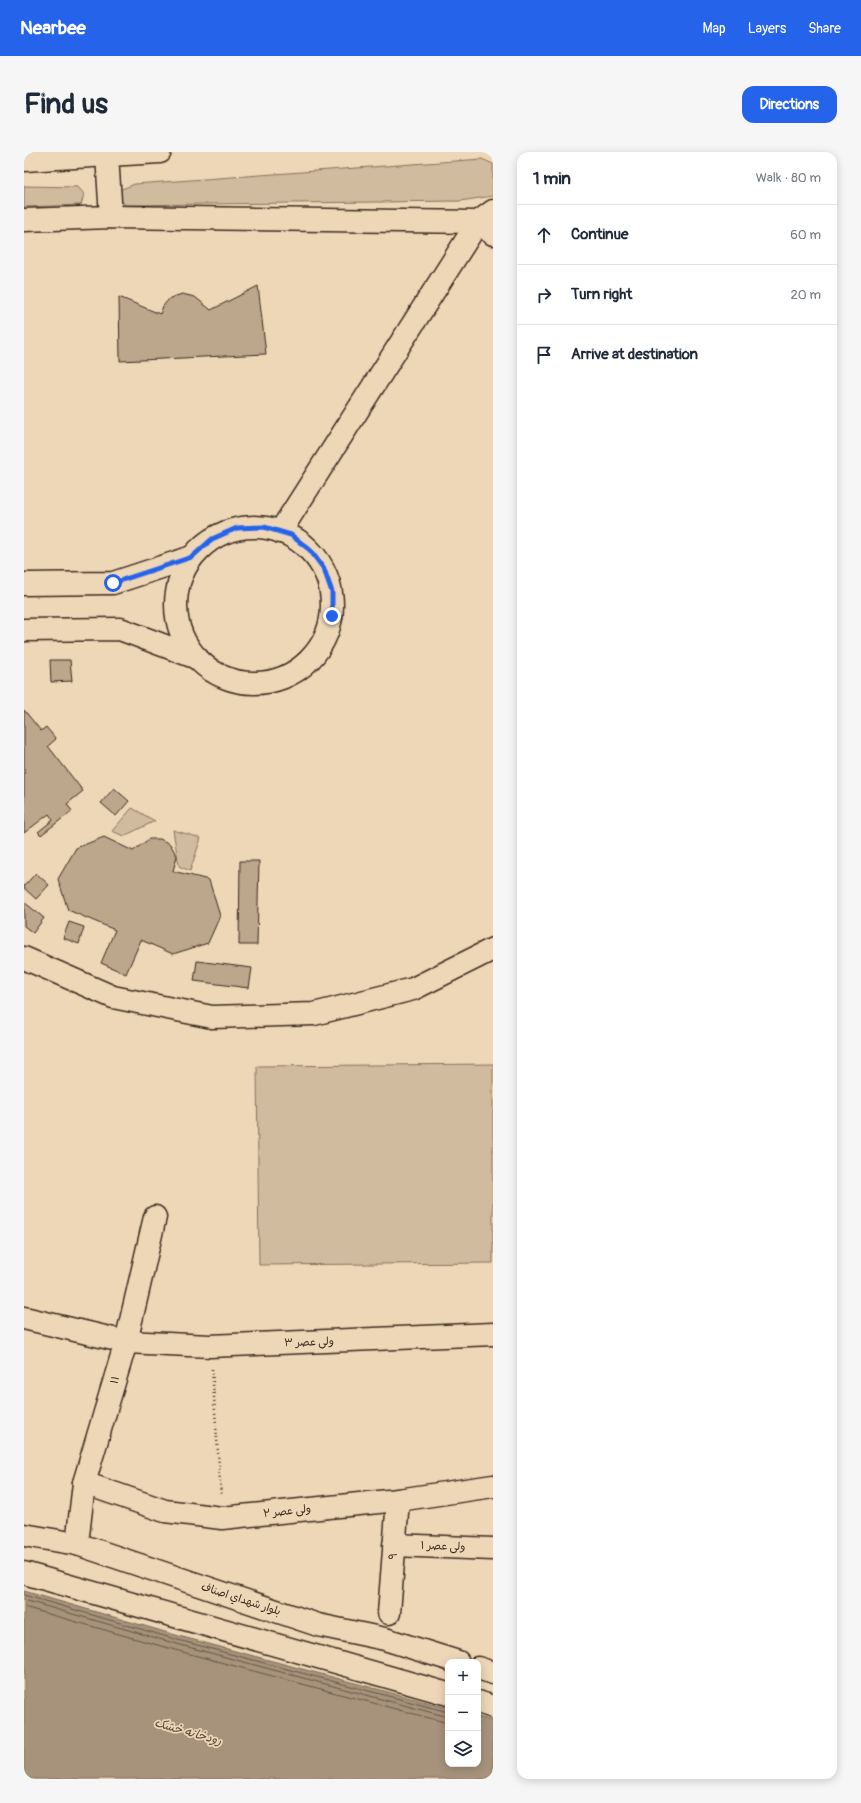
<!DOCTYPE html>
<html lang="en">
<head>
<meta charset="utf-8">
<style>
	body { margin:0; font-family:Pangolin,"Playpen Sans Arabic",sans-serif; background:#f6f6f7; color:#1f2937 }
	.controls { position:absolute; right:12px; bottom:12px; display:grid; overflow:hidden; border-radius:8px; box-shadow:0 2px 10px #0003 }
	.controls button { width:36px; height:36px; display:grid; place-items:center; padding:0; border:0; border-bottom:1px solid #e0e1e3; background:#fff; color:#1f2937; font:20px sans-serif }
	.stop { position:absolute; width:12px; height:12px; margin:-9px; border:3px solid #2563eb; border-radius:50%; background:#fff }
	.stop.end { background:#2563eb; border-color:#fff; box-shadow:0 1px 4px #0008 }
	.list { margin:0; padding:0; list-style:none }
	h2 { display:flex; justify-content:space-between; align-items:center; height:52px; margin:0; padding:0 16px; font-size:17px }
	h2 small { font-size:13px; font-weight:400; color:#747a83 }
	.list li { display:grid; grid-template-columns:26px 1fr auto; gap:12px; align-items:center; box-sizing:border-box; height:60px; padding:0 16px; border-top:1px solid #e0e1e3 }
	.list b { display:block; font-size:15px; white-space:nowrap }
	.list em { font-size:13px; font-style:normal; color:#747a83 }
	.icon { flex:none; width:22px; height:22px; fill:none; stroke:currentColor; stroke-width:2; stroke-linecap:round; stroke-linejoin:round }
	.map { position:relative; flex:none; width:469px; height:1627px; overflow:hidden; border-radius:12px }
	header { display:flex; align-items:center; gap:24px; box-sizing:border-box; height:56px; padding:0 20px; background:#2563eb; color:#fff }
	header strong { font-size:19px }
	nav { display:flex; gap:22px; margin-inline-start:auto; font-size:14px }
	.intro { display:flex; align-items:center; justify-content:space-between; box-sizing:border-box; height:96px; padding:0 24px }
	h1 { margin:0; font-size:28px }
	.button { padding:10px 18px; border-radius:12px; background:#2563eb; color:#fff; font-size:14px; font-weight:700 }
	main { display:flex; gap:24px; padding:0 24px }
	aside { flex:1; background:#fff; border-radius:12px; box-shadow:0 2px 10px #0003 }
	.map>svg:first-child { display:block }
</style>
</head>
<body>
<header>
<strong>Nearbee</strong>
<nav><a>Map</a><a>Layers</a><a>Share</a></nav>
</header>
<div class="intro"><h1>Find us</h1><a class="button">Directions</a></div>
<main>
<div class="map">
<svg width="469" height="1627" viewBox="0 0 469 1627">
	<rect width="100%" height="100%" fill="#eed7b7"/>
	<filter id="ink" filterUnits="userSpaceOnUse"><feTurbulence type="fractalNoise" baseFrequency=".025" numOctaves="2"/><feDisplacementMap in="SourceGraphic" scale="8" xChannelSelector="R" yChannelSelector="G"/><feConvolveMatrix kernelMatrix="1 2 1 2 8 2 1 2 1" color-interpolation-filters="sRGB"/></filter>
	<g filter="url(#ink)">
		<g fill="#d0bb9e" stroke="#86725e">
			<polygon points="458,7 469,12 469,44 436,49 101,53 95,45 95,38 111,32"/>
			<polygon points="0,34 54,35 60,42 57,53 0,55"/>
			<polygon points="108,656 131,669 100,684 88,679"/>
			<polygon points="149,678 177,686 166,719 155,714"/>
			<polygon points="469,912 469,1111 235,1113 233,914"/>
		</g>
		<polygon fill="#a7937b" stroke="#7c6956" points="0,1439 155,1484 424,1556 424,1612 454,1612 454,1565 469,1569 469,1627 0,1627"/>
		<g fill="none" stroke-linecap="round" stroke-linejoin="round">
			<g stroke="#665443" stroke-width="1">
				<polyline points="0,1443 154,1488 424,1560"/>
				<polyline points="0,1448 153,1492 424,1565"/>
				<polyline points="0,1455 151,1498 424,1571"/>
			</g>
		</g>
		<g fill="#bca68c" stroke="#3b2a1e">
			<polygon points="234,134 242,202 96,209 95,145 136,162 139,154 146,146 158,142 171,145 187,158"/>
			<polygon points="26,508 46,508 48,529 27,530"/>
			<polygon points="0,558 17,579 22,575 32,587 24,594 59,639 43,652 48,659 17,683 14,680 29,668 25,662 0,681"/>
			<polygon points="90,636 105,649 92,664 77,651"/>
			<polygon points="80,685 109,699 125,687 136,687 146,692 153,704 149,719 185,728 196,764 184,791 149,802 117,788 102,822 77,811 91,778 44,758 34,727 52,696"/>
			<polygon points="216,709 235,709 233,793 215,793"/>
			<polygon points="12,721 25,733 12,747 0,736 0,734"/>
			<polygon points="0,750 20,766 9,781 0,774"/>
			<polygon points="45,770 60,775 55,792 39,786"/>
			<polygon points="173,809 228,816 225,836 170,829"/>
		</g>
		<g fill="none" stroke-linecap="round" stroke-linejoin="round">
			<defs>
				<g id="street">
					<circle cx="230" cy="453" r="78"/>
					<polyline points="256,380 454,70 469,82"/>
					<polyline points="0,432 89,431 168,405"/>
					<polyline points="0,478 96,477 173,506"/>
					<polyline points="0,806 89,845 188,865 290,862 389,837 469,797"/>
					<polyline points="0,1166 102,1190 186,1194 469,1182"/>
					<polyline points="60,1331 141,1359 198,1366 374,1348 469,1334"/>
					<polyline points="53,1392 60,1331 102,1190 131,1065"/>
					<polyline points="370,1393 469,1397"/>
					<polyline points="365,1461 374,1348"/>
				</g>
				<g id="secondary">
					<polyline points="83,3 87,65"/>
					<polyline points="0,8 136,0"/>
					<polyline points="0,68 87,65 454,70 469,59"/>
				</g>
				<g id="primary">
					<polyline points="0,1383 53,1392 294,1473 361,1487 434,1510"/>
					<polyline points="0,1421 424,1542"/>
					<polyline points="454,1516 469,1521"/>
					<polyline points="454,1550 469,1555"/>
				</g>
			</defs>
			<use href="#street" stroke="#3b2a1e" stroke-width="25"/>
			<use href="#secondary" stroke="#3b2a1e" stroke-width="25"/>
			<use href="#primary" stroke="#3b2a1e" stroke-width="25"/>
			<polyline stroke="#3b2a1e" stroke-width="2.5" stroke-dasharray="1 3" stroke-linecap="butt" points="188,1217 197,1343"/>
			<use href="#street" stroke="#eed7b7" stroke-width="22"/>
			<use href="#secondary" stroke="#eed7b7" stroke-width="22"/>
			<use href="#primary" stroke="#eed7b7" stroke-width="22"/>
		</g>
	</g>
	<g fill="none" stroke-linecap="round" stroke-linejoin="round" filter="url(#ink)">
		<polyline stroke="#2563eb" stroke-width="5" points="89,431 168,405 188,387 213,376 240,375 267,383 286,398 300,417 308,440 308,464"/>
	</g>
	<g text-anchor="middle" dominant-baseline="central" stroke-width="3.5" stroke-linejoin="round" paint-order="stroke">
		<g font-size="11" fill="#3b2a1e" stroke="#eed7b7">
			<text transform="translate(285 1190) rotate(-2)">ولی عصر ۳</text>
			<text transform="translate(91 1228) rotate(-74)">۱۱</text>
			<text transform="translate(263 1359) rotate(-6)">ولی عصر ۲</text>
			<text transform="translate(419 1394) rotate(2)">ولی عصر ۱</text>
			<text transform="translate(369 1404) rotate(-87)">۹</text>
			<text transform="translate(217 1447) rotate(18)">بلوار شهداي اصناف</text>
		</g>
		<g font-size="12" font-style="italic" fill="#564435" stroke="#eed7b7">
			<text transform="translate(164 1580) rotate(16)">رودخانه خشک</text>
		</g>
	</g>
</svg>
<div class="controls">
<button>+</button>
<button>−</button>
<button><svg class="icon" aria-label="layers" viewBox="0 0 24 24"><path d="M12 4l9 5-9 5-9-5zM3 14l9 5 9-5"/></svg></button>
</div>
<div class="stop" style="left:89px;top:431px"></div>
<div class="stop end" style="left:308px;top:464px"></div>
</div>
<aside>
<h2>1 min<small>Walk · 80 m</small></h2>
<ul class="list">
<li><svg class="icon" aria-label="ahead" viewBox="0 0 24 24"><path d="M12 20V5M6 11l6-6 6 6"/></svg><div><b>Continue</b></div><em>60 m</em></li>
<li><svg class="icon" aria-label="right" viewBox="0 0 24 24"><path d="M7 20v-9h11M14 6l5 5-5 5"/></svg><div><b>Turn right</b></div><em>20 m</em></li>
<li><svg class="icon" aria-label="arrive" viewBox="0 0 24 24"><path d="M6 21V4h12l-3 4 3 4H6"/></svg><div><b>Arrive at destination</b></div></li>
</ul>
</aside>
</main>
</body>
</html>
